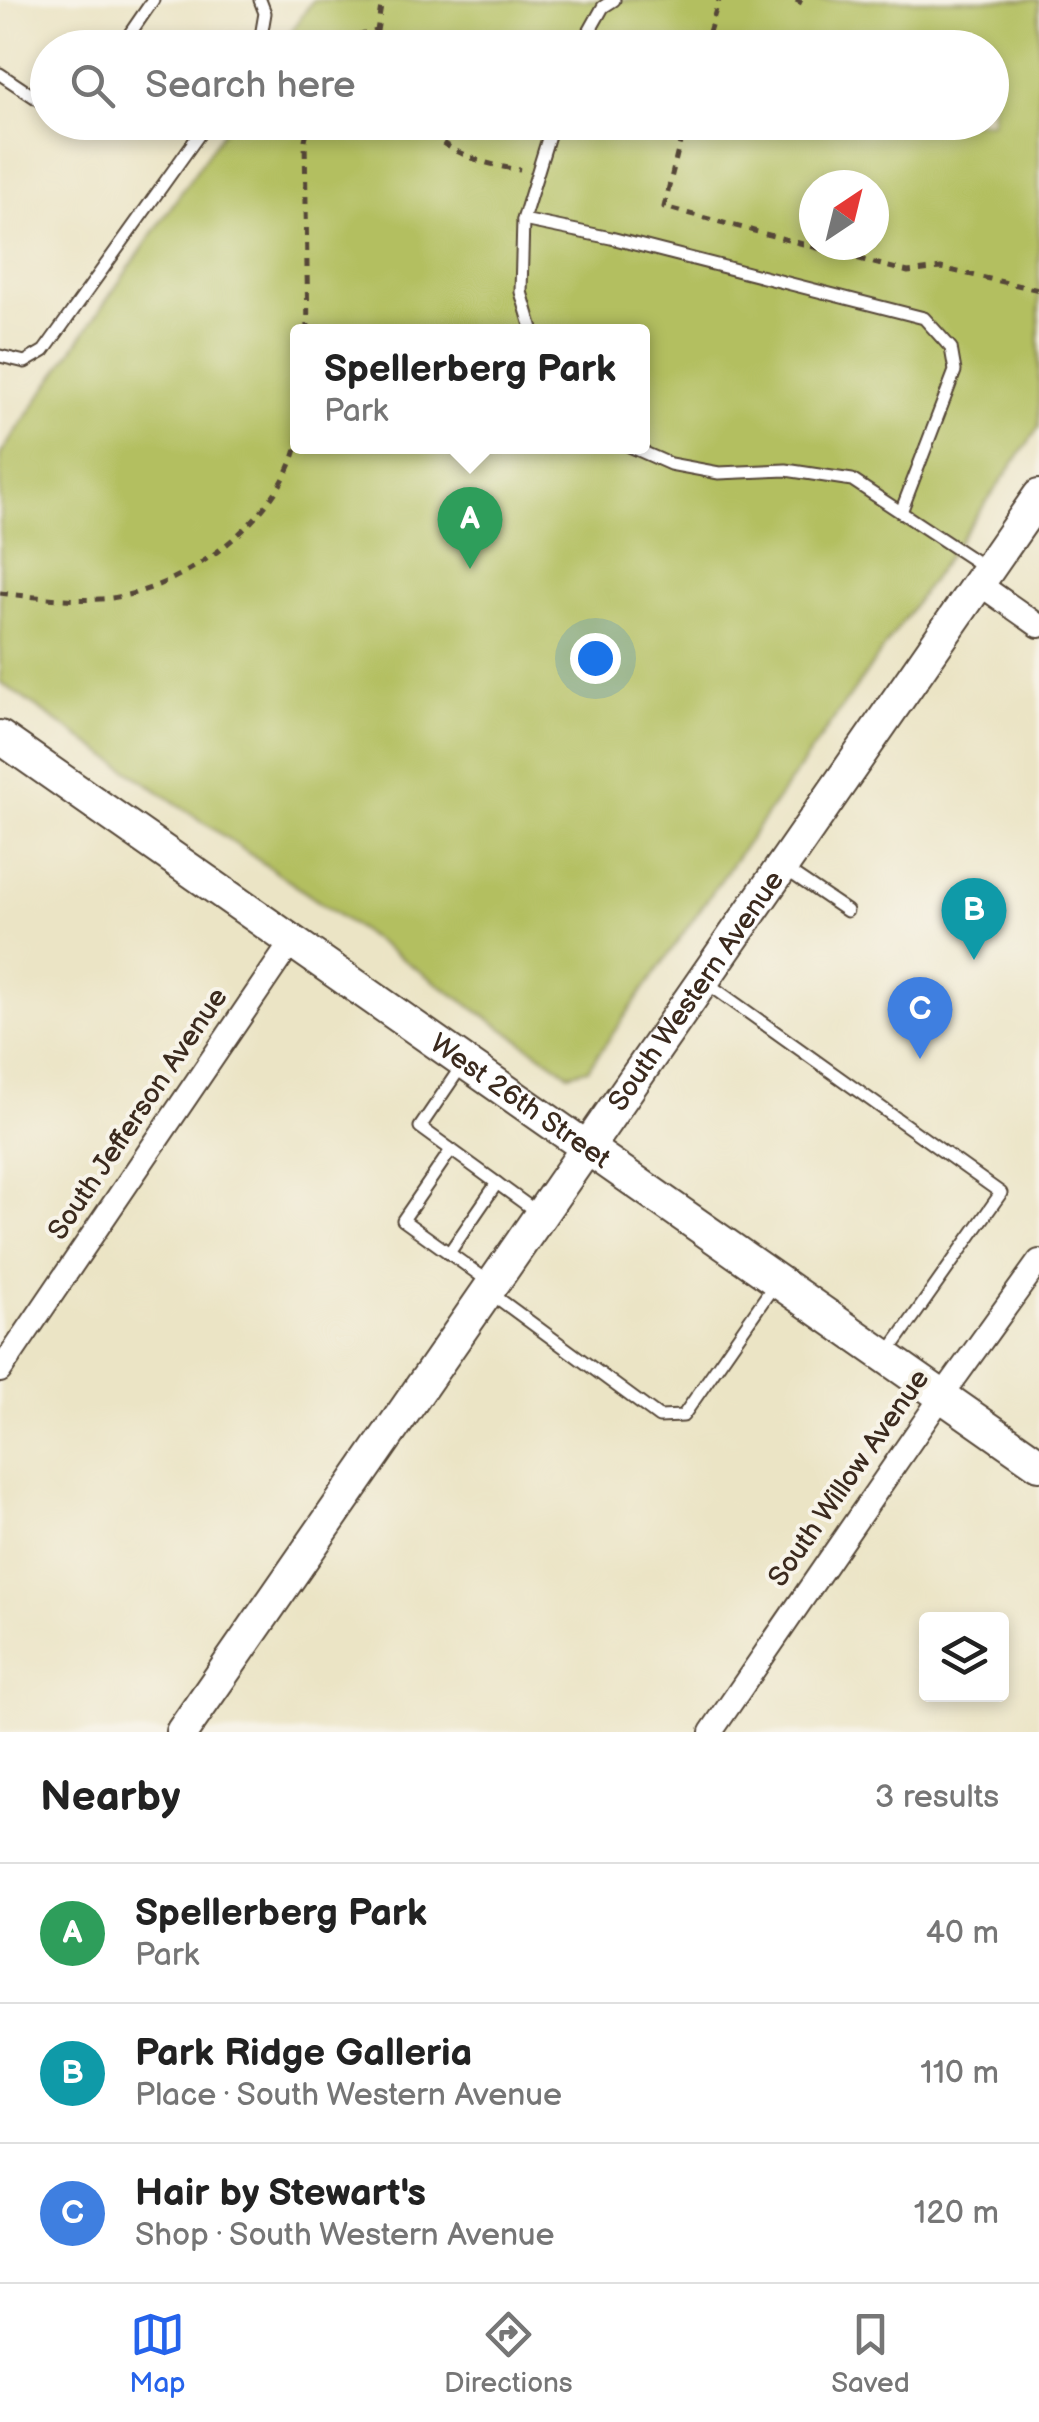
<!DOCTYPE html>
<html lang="en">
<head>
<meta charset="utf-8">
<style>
	body { margin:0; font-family:"Balsamiq Sans",sans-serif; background:#f2f2f2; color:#222 }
	.controls { position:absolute; right:30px; bottom:30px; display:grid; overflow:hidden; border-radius:10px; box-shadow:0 5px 15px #0003 }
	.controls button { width:90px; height:90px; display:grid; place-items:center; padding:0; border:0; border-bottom:2px solid #e0e0e0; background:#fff; color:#222; font:50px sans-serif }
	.compass { position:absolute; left:799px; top:170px; width:90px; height:90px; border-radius:50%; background:#fff; box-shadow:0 5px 15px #0003; rotate:35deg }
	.you { position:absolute; left:595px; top:658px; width:35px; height:35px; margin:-25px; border:8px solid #fff; border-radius:50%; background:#1a73e8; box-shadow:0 0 0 15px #1a73e833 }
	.badge { display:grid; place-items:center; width:65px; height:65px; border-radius:50%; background:#2563eb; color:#fff; font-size:32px; font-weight:700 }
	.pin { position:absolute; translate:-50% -82px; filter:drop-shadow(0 2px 5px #0008) }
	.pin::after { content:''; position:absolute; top:52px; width:35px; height:30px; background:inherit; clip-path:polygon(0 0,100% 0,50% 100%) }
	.popup { position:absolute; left:290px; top:324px; width:360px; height:130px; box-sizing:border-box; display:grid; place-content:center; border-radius:10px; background:#fff; filter:drop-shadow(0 2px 8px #0005); font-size:32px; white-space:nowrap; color:#767676 }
	.popup b { font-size:38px; color:#222 }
	.popup::after { content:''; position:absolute; left:50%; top:100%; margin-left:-20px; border:20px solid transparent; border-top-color:#fff }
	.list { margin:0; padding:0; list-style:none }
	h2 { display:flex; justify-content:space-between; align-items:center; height:130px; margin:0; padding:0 40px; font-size:42px }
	h2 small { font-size:32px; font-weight:400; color:#767676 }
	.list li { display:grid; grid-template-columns:65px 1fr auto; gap:30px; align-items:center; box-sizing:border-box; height:140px; padding:0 40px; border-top:2px solid #e0e0e0 }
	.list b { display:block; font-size:38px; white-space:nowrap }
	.list p { margin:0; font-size:32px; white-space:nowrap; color:#767676 }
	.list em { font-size:32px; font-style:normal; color:#767676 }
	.icon { flex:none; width:55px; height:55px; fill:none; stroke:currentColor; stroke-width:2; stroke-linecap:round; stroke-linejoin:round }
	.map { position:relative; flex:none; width:1039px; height:1732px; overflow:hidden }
	.search { position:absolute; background:#fff; box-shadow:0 5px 15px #0003; left:30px; right:30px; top:30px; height:110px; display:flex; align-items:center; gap:25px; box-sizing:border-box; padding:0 35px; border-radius:55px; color:#767676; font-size:38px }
	.sheet { height:550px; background:#fff }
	nav { display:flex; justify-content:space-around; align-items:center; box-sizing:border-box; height:140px; border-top:2px solid #e0e0e0; background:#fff; font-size:28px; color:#767676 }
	nav a { display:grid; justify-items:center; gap:5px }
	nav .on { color:#2563eb }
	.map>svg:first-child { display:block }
</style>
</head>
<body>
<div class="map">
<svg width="1039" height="1732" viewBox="0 0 1039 1732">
	<rect width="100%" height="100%" fill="#f7f3e8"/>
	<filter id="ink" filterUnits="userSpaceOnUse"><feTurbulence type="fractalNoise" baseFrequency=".01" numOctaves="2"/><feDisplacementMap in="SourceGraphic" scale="20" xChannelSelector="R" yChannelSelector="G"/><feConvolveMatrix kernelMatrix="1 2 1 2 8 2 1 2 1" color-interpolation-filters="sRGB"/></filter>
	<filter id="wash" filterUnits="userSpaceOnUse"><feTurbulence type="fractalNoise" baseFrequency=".0048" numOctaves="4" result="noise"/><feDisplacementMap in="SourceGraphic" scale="40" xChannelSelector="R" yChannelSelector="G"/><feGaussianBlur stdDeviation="2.25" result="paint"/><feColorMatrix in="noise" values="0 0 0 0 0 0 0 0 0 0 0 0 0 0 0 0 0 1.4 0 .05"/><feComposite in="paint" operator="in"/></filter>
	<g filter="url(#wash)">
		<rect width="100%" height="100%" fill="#ebe4c5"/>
		<path fill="#b3bf61" stroke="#777440" stroke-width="2.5" fill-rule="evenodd" d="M313,0H1039V427L588,1069L569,1074L0,682V455L229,123L992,122V48L281,47ZM814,185H874V245H814ZM298,332H642V446H298Z"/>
	</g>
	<g filter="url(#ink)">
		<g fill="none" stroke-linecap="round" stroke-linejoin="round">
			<defs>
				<g id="lane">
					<polyline points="120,48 153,0"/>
					<polyline points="259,48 265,13 260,0"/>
					<polyline points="580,48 603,7 614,0"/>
					<polyline points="0,74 48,106"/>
					<polyline points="523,220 611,238 924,318 951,348 955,371 901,512"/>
					<polyline points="533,332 521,292 523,220 553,122"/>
					<polyline points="0,356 25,362 44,351 208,122"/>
					<polyline points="629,446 670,464 719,473 786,470 852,480 984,567"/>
					<polyline points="785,869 847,911"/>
					<polyline points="707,983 1001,1193 888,1353"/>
					<polyline points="463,1064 420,1127 538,1213"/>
					<polyline points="451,1150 403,1220 488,1281"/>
					<polyline points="449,1253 497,1183"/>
					<polyline points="492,1294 659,1417 683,1416 774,1285"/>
				</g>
				<g id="street">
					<polyline points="978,583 1039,626"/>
					<polyline points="0,1371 292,941"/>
					<polyline points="711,1732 942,1396 1039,1261"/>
				</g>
				<g id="secondary">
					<path id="s1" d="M0,737L1039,1464"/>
					<path id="s2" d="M182,1732L1039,496"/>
				</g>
			</defs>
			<use href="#lane" stroke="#554637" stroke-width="15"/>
			<use href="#street" stroke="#554637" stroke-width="26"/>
			<use href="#secondary" stroke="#554637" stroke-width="36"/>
			<g stroke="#554637" stroke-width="5" stroke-dasharray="8 8" stroke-linecap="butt">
				<polyline points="796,0 802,3"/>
				<polyline points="348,48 356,36 377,31"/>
				<polyline points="381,48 377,31 382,0"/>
				<polyline points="704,48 719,0"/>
				<path d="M419,122C443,151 484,165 520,170"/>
				<polyline points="685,122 664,207 908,272 941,268 1039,290"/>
				<polyline points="308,332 305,140 309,122"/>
				<path d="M0,593C33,597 67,601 100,599C178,595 282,519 298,441"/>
			</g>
			<use href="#lane" stroke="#fff" stroke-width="11"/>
			<use href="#street" stroke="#fff" stroke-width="22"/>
			<use href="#secondary" stroke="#fff" stroke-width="32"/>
		</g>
	</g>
	<g text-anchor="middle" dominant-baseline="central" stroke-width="8" stroke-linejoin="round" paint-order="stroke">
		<g font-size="28" fill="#3b2a1e" stroke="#f7f3e8">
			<text stroke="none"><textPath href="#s2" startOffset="902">South Western Avenue</textPath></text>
			<text stroke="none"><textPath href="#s1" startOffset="635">West 26th Street</textPath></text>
			<text transform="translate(138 1114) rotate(-56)">South Jefferson Avenue</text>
			<text transform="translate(849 1478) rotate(-55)">South Willow Avenue</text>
		</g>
	</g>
</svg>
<div class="controls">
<button><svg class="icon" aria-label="layers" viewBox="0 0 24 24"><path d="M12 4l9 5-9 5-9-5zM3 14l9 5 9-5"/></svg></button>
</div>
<svg class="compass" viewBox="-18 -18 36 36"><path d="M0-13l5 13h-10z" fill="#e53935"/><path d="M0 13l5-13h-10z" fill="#767676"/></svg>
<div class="you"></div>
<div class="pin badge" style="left:470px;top:569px;background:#2e9e5b">A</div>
<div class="popup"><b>Spellerberg Park</b>Park</div>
<div class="pin badge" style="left:974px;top:960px;background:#0f9aa8">B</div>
<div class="pin badge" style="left:920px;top:1059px;background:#3f7fe0">C</div>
<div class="search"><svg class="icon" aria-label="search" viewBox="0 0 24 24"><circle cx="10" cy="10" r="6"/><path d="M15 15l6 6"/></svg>Search here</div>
</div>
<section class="sheet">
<h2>Nearby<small>3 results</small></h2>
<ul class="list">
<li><span class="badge" style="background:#2e9e5b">A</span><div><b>Spellerberg Park</b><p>Park</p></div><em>40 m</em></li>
<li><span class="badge" style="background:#0f9aa8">B</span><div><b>Park Ridge Galleria</b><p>Place · South Western Avenue</p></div><em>110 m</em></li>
<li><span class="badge" style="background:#3f7fe0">C</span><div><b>Hair by Stewart's</b><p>Shop · South Western Avenue</p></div><em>120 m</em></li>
</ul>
</section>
<nav>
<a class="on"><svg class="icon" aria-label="map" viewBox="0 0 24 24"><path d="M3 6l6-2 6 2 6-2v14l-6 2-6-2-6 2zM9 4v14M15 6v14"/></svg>Map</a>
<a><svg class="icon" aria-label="directions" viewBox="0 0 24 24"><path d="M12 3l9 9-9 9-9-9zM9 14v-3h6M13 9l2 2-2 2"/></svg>Directions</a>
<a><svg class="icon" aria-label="saved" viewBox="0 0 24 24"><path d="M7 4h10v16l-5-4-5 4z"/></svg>Saved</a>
</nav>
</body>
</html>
